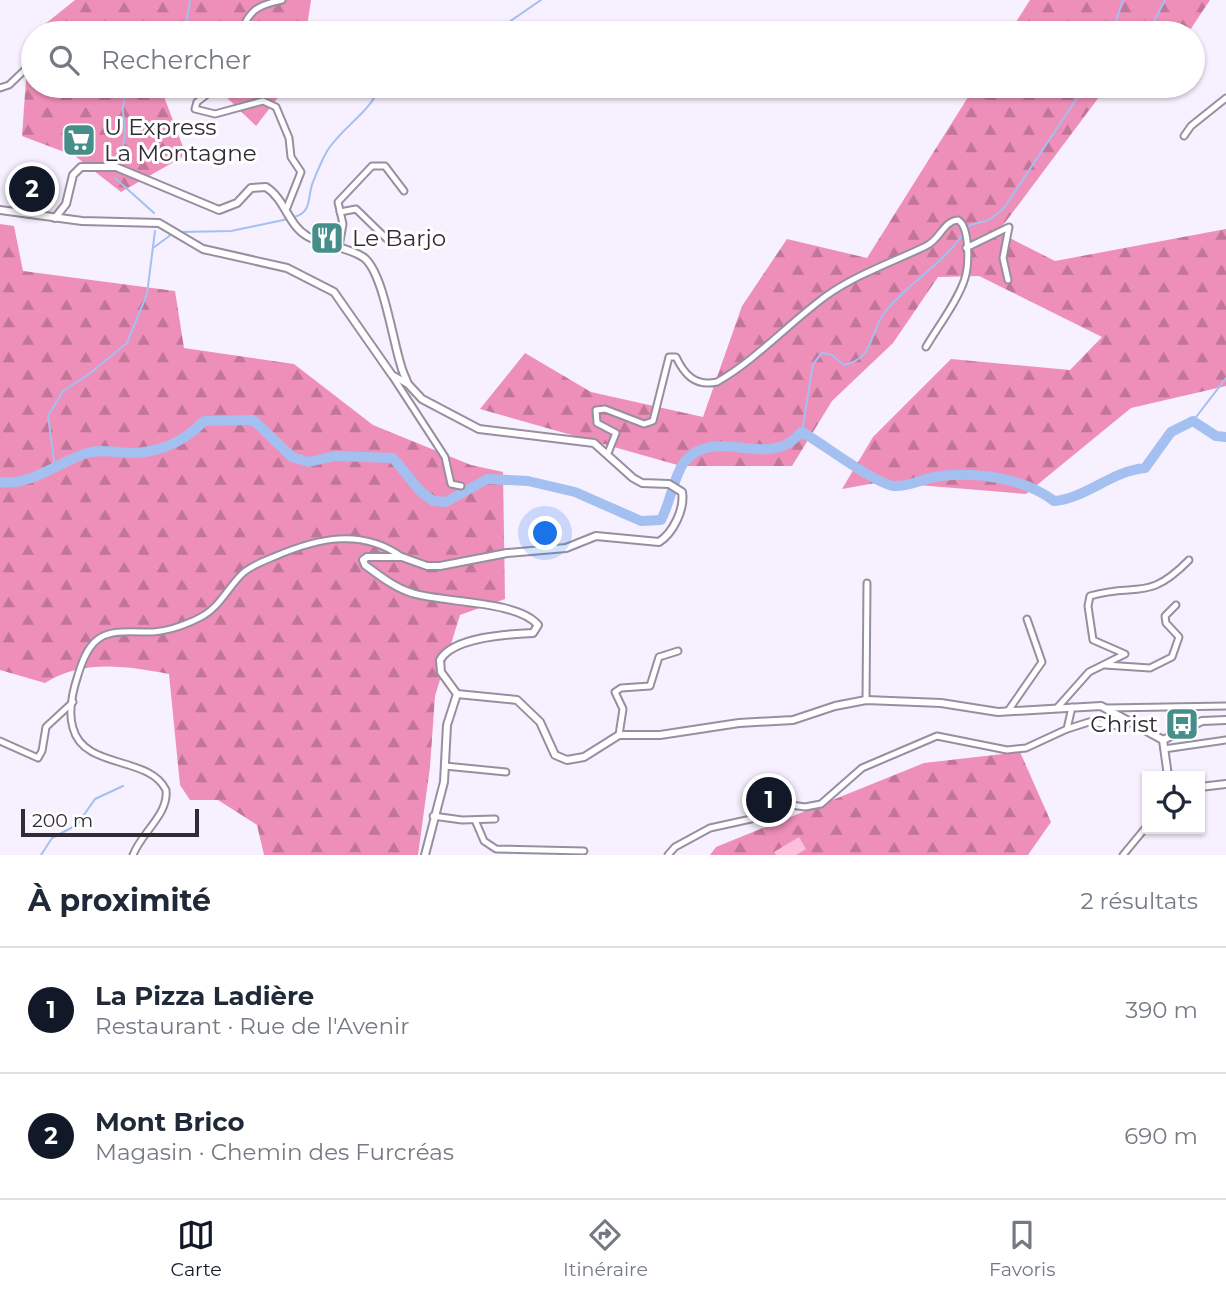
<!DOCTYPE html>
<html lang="fr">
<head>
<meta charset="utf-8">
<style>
	body { margin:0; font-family:Montserrat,sans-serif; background:#f2f2f3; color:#1f2937 }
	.controls { position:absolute; right:21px; bottom:21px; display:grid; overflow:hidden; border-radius:0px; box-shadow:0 2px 5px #0004 }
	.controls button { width:63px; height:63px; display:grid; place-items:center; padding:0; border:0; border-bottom:2px solid #e0e1e3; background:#fff; color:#1f2937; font:35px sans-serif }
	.scale { position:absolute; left:21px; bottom:18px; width:178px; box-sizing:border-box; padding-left:7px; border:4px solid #2f2c33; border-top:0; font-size:19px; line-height:24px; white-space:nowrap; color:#2f2c33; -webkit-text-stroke:5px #fff; paint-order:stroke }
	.you { position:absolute; left:546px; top:534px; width:24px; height:24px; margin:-18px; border:5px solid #fff; border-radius:50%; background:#1a73e8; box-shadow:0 0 0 10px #1a73e833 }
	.badge { display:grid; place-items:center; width:46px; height:46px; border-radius:50%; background:#111827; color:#fff; font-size:23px; font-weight:700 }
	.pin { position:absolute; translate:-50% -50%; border:4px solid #fff; box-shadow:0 2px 7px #0006 }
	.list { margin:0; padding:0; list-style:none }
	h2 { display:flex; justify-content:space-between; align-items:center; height:91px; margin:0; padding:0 28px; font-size:30px }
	h2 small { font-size:23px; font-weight:400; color:#747a83 }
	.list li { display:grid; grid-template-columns:46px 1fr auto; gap:21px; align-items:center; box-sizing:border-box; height:126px; padding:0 28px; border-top:2px solid #e0e1e3 }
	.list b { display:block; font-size:26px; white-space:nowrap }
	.list p { margin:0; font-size:23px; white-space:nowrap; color:#747a83 }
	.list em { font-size:23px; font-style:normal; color:#747a83 }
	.icon { flex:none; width:38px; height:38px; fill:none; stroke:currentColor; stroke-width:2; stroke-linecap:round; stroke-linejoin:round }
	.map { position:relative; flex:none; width:1226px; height:855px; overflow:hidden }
	.search { position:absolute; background:#fff; box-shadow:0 2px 5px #0004; left:21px; right:21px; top:21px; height:77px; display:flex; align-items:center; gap:18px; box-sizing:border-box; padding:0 24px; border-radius:38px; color:#747a83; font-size:26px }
	.sheet { height:343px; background:#fff }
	nav { display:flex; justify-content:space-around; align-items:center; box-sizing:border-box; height:98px; border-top:2px solid #e0e1e3; background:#fff; font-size:19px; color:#747a83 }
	nav a { display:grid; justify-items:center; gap:4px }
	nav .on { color:#111827 }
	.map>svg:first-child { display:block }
</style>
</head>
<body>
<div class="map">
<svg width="1226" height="855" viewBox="0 0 1226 855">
	<defs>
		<pattern id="forest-firs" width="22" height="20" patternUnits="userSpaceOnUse" patternTransform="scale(1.75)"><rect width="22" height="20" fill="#ee8fb9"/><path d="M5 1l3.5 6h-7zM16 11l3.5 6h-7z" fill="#c17597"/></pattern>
	</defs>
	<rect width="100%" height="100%" fill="#f7f0ff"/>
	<g fill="url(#forest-firs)">
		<polygon points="75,0 311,0 306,33 34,33"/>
		<polygon points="1030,0 1210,0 1188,33 1009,33"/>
		<polygon points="33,34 33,86 160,86 186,155 121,192 75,156 22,136 29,37"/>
		<polygon points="200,86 287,86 256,126 218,89"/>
		<polygon points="975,86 1134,86 1102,93 998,232 1055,261 1226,229 1226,386 1131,408 1026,494 881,482 842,489 873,437 951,359 1070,370 1102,337 979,276 938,277 893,343 832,401 792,466 681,466 480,409 525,353 591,392 703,417 742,306 787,239 867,258"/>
		<path d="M0,224L14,226L23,271L175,291L184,348L294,364L373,425L471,465L503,472L505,599L460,615L435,696L430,767L418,855H264L257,825L218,800H190L180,785L169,674C126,666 83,659 45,683L0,670Z"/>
		<polygon points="1020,752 1051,822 1028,855 710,855 716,847 924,763"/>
	</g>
	<polygon fill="#fdbfd9" points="799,837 806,849 796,855 776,855 774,852"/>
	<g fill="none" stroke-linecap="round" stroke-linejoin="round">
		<g stroke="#a3c0f0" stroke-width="2">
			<polyline points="185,33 190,0"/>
			<polyline points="401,33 424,26 439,33"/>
			<polyline points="493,33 541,0"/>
			<polyline points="1112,33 1123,0"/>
			<polyline points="1148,33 1165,0"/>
			<path d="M114,163C117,156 123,149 124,142C129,119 114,110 132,86"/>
			<polyline points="115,178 154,213"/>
			<path d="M294,217C313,212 307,196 313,182C317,172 321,162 326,153C339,129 374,110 379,86"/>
			<polyline points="967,229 970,225 989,220 1004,208 1085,86"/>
			<polyline points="181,232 231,231 288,219"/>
			<polyline points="153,248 172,234"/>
			<polyline points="1193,421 1226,378"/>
			<path d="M802,432L813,364L822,353L832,355L844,365C874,359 869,333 885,312C908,283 942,265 963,234"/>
			<polyline points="55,468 48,416 63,391 89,374 127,343 147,294 155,231"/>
			<polyline points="41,855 52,838 77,825 95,799 123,786"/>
		</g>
		<path stroke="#a3c0f0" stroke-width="10" d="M0,482C32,486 58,462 87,453C104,448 119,454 136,453C163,451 186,440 204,421L253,420L292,457L309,462L335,456L393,458L420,491L433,501L446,502L487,479L528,481L575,492L641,521L661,520C670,504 675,471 686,460C713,431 754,459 785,445C791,443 797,436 802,432C822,443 875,484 894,486C911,487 925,477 941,476C978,472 1024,478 1054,501C1087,498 1111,471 1145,468L1171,432L1193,421L1216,436L1226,437"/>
		<defs>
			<g id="minor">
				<path d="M241,33C249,9 259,5 282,0"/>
				<polyline points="218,86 197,102 195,109 215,114 263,101 276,107 289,138 291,157 301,172 286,210"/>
				<polyline points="0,88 9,85 33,62"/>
				<polyline points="1184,136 1191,126 1226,98"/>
				<polyline points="340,212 356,209 392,244"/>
				<polyline points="339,247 343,224 338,202 372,166 385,166 404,191"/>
				<polyline points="966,248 1009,227 1003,258 1008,280"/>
				<polyline points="393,377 445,457 451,484 461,486"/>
				<path d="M608,453L616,433L597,423L596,410L605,409L644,424L653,421L669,357H676C684,374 695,387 717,382C757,359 789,323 826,296C857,274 893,262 926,246C940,240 943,221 958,220C970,227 969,265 965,278C959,299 937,328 926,347"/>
				<polyline points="1105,665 1150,668 1172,657 1179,637 1166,623 1165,616 1176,605"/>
				<polyline points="866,700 867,583"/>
				<path d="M1057,708L1089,672L1125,654L1093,640L1088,606L1090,596C1137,582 1147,603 1189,560"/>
				<polyline points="1107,708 1226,706"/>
				<polyline points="1008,711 1042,662 1027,619"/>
				<polyline points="1067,729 1089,722 1119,726"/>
				<polyline points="619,735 623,709 615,692 621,688 650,686 659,657 678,651"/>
				<polyline points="0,741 38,758 42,751 46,727 73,702"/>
				<polyline points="1164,749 1226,740"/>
				<polyline points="445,766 506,772"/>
				<polyline points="433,816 462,820 495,819"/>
				<polyline points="475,820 484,841 496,849 584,851"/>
				<path d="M133,855C141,833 169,814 166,790C149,755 84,770 73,728C68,712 73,690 78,675C90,635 103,630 143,632C162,633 183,626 199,618C220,608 227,588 243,573C252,565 264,561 276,556C318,538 362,528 402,557"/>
				<polyline points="668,855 675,847 710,828 751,819 784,804 805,807 821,804 862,768 937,736 1007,750 1026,748 1067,729 1072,707"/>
				<polyline points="1123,855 1147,826"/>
			</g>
			<g id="tertiary">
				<polyline points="0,210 82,221 159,223 203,249 287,268 334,292 392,375 408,384"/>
				<path d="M55,218L66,204L73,175L81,167H116L219,210L237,203L251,188L266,187C285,199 288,225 307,236C324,246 346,246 363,257C384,271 393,346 403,372L408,384L422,399L479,429L594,443L633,478L642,483L669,484L682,492C685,509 673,533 659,542L596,536L566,548L507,553L440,566H427L402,557H367L363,560L365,565C380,576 395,588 412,593C443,603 517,600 538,625L533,633C508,634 453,637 440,660L441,672L457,694L447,725L444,782L425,855"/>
				<polyline points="457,694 517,700 540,722 555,755 567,760 584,757 619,735 660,735 739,723 793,720 835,706 866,700 941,703 998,712 1101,706 1163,740"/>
				<polyline points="1168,776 1163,740 1202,721 1226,720"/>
				<polyline points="1200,787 1226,784"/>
			</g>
		</defs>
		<use href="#minor" stroke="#978fa1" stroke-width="9"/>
		<use href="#tertiary" stroke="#978fa1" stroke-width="10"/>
		<use href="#minor" stroke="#fff" stroke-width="5"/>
		<use href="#tertiary" stroke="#fff" stroke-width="6"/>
	</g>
	<defs>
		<symbol id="supermarket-square" viewBox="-11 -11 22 22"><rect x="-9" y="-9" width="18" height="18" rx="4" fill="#468e89" stroke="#fff"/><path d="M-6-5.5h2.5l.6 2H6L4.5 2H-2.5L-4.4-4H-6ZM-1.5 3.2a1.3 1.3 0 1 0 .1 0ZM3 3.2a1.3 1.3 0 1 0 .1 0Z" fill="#fff"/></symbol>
		<symbol id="restaurant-square" viewBox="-11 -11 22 22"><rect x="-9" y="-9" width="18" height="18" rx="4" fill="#468e89" stroke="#fff"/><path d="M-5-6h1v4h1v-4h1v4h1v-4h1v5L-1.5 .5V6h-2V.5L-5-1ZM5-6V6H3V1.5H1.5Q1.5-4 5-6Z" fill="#fff"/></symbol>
		<symbol id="bus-square" viewBox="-11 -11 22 22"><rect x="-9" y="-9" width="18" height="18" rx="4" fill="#468e89" stroke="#fff"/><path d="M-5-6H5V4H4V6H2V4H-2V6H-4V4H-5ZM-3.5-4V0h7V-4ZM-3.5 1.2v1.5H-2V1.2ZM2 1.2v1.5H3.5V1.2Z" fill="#fff"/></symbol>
	</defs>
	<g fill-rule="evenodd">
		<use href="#supermarket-square" x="60" y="121" width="38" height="38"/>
		<use href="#restaurant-square" x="308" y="219" width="38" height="38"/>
		<use href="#bus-square" x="1163" y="705" width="38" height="38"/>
	</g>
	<g text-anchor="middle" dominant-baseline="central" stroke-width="6" stroke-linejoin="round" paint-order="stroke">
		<g font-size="23" fill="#2f2c33" stroke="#fff" text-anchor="start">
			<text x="104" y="127">U Express<tspan x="104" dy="26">La Montagne</tspan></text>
			<text x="352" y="238">Le Barjo</text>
			<text x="1158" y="724" text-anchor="end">Christ</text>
		</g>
	</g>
</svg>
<div class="controls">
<button><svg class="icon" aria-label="locate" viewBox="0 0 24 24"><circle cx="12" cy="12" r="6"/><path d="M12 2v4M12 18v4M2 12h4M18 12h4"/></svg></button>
</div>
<div class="scale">200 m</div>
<div class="you"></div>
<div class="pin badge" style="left:769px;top:800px">1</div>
<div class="pin badge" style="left:32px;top:189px">2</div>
<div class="search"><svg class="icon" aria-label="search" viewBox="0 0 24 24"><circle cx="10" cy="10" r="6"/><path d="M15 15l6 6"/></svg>Rechercher</div>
</div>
<section class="sheet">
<h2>À proximité<small>2 résultats</small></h2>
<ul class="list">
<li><span class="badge">1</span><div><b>La Pizza Ladière</b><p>Restaurant · Rue de l'Avenir</p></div><em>390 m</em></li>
<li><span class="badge">2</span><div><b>Mont Brico</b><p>Magasin · Chemin des Furcréas</p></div><em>690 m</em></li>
</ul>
</section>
<nav>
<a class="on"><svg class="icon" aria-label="map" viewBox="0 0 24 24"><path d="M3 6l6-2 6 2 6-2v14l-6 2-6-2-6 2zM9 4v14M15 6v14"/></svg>Carte</a>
<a><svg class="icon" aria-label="directions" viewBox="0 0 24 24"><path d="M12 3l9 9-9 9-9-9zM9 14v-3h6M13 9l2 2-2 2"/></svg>Itinéraire</a>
<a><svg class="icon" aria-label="saved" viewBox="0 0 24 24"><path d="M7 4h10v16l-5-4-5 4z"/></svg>Favoris</a>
</nav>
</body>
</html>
